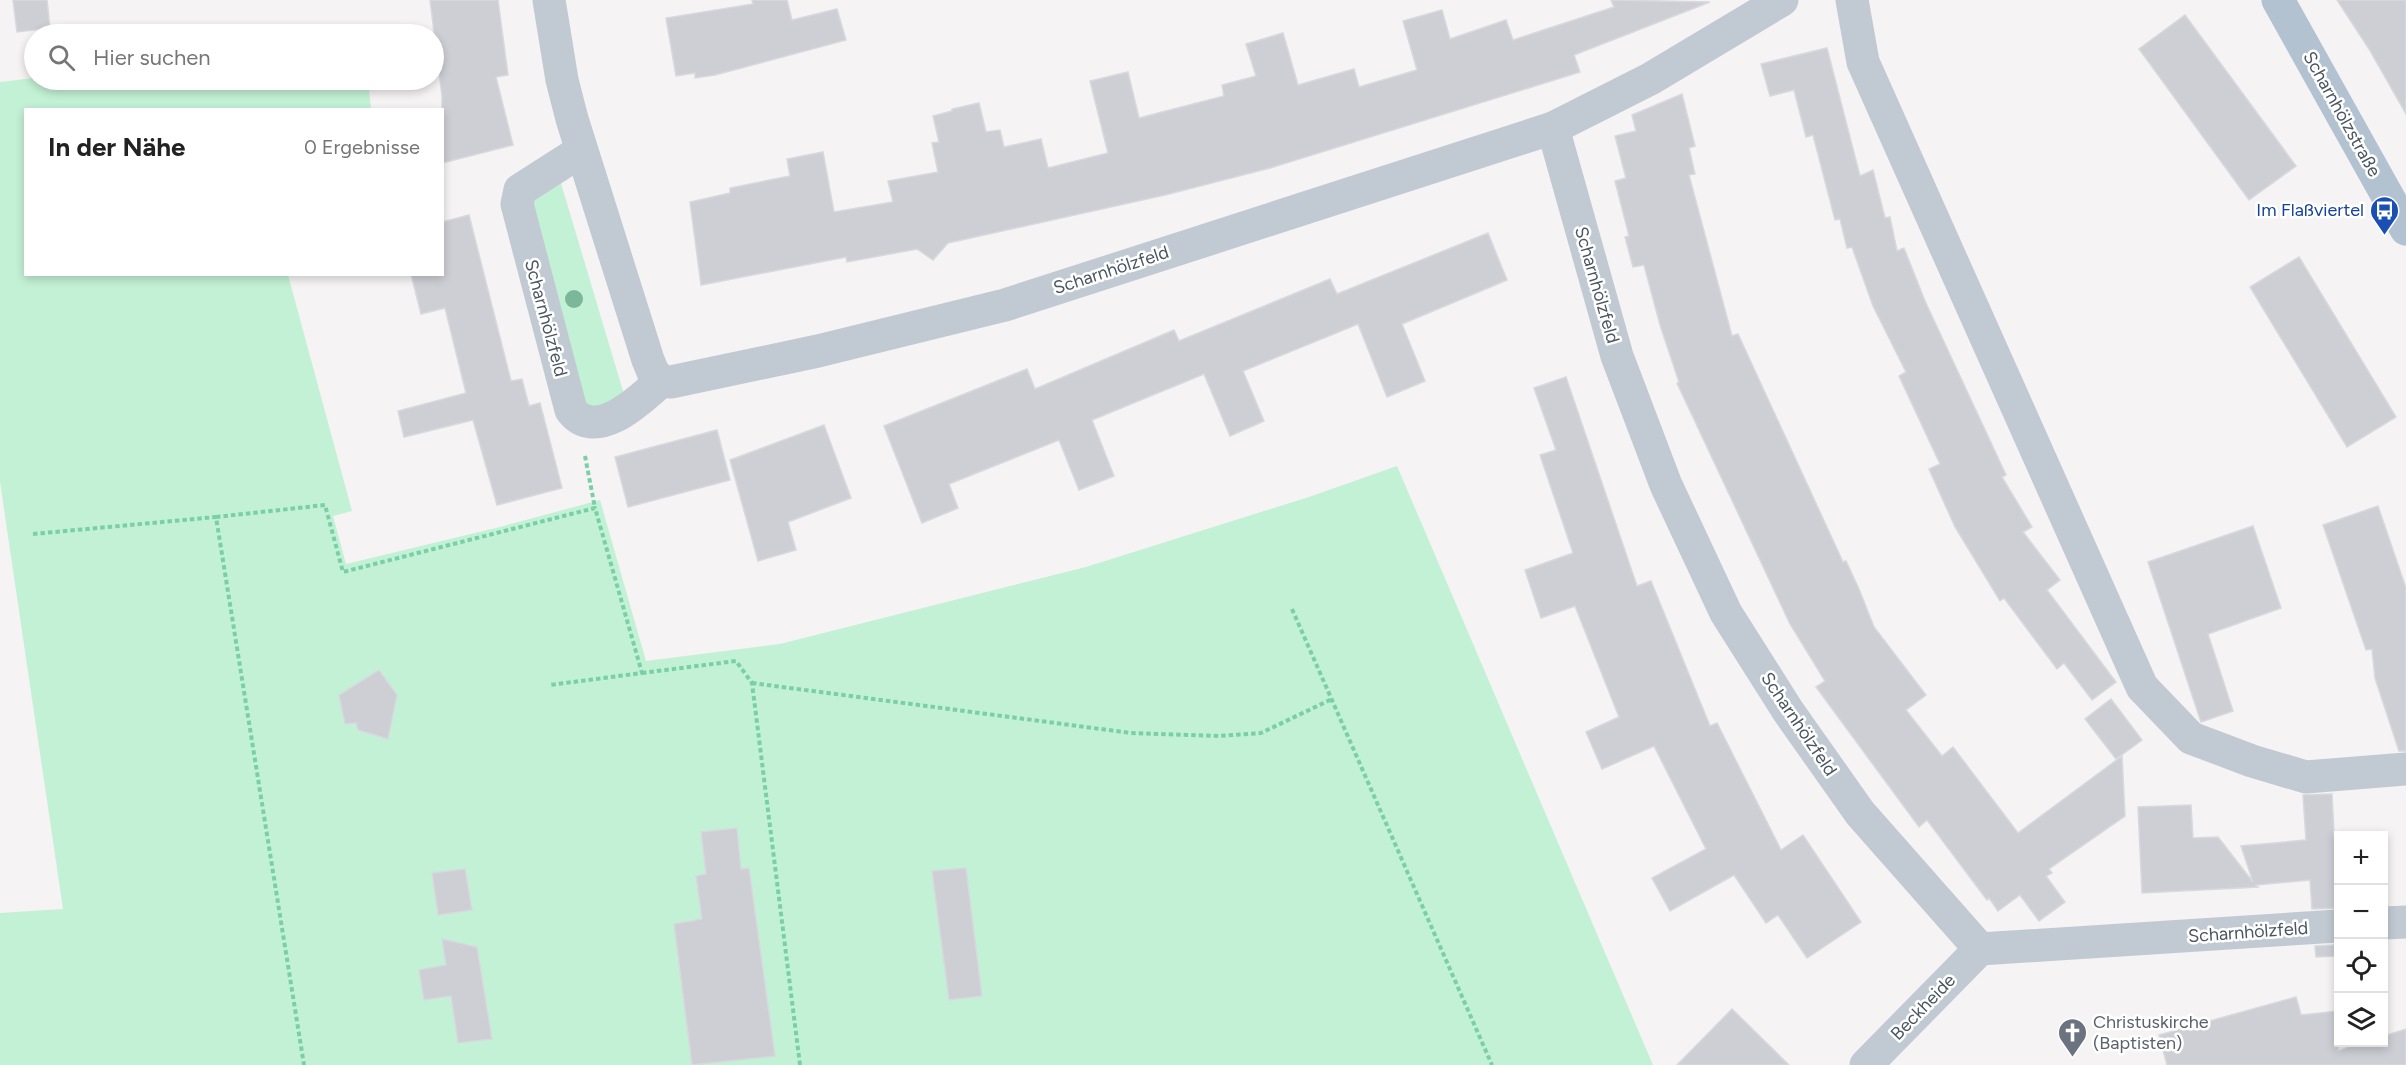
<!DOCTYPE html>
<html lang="de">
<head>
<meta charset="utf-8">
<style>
	body { margin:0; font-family:Figtree,sans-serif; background:#f6f6f6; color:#222 }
	.controls { position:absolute; right:18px; bottom:18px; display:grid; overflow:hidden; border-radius:0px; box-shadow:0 3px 9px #0003 }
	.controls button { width:54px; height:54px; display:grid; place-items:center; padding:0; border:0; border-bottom:2px solid #e0e0e0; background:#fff; color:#222; font:30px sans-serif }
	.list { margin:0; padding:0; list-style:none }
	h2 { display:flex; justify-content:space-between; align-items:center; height:78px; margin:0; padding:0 24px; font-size:26px }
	h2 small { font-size:20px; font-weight:400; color:#767676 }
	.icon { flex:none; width:33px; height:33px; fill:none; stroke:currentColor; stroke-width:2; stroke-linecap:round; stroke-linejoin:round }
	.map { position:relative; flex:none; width:2406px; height:1065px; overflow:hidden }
	.search { position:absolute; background:#fff; box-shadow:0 3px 9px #0003; left:24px; top:24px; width:420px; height:66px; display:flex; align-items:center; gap:15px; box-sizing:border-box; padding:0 21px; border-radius:33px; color:#767676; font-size:22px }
	.panel { position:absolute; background:#fff; box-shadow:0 3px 9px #0003; left:24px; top:108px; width:420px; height:168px; border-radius:0px }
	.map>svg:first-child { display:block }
</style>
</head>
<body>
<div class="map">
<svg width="2406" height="1065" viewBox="0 0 2406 1065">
	<rect width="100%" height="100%" fill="#f5f3f3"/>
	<g fill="#c3f1d5">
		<polygon points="34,78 368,80 371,109 26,110 26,274 288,275 352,511 333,516 346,564 500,527 600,500 646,661 780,644 1086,567 1309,497 1397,466 1653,1065 0,1065 0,913 63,909 0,482 0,82"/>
		<polygon points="560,180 626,401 584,407 529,203"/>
	</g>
	<g fill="#cdcfd5" stroke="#d7d9de" stroke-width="1.5">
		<polygon points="13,0 47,0 50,28 17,32"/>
		<polygon points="430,0 498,0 508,75 496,77 513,145 442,163 442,96"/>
		<polygon points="752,0 787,0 792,20 837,9 846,40 715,75 695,78 695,73 676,76 666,18 753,4"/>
		<polygon points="1611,0 1710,2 1574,55 1580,72 1270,168 1165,195 948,243 933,260 917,249 847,262 846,257 701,285 690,202 730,193 730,188 790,176 787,159 823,152 834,212 893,202 888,181 938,172 932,143 939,142 933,116 952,111 952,109 979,103 986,132 1000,130 1004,147 1041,139 1048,168 1108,153 1090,81 1128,72 1139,118 1224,96 1222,85 1256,76 1246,44 1283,33 1298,85 1354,69 1359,87 1417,70 1403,21 1442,10 1450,39 1506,20 1513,40 1614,7"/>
		<polygon points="2337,0 2406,0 2406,114 2369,49"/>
		<polygon points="2185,15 2296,166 2249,200 2139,49"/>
		<polygon points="1827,48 1860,176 1873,170 1885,218 1890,217 1897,251 1904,248 1925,301 2006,475 2002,477 2032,527 2023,532 2060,580 2047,590 2116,682 2092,700 2064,663 2057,669 2004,598 2000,601 1955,527 1929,469 1940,464 1899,376 1906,372 1873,306 1852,247 1847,248 1840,219 1835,220 1813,135 1806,137 1794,90 1770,96 1761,64"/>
		<polygon points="1682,94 1695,146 1689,148 1695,174 1689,175 1732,336 1738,334 1843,562 1846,561 1859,589 1874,627 1926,695 1906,710 1942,756 1953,747 2018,833 2122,756 2125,816 2049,869 2052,873 2046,876 2065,902 2039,921 2020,895 1998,911 1989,898 1987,900 1927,820 1919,827 1816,687 1825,681 1790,624 1677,383 1679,382 1660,325 1644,265 1633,267 1625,237 1629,236 1615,181 1626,178 1615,136 1636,131 1632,115"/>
		<polygon points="469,215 511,381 522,379 529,406 540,403 562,488 497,505 473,420 404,437 398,411 466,393 445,308 421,314 411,274 442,274 442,222"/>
		<polygon points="1488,233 1507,280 1402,324 1425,381 1387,397 1358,324 1243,371 1264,421 1230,436 1204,374 1092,420 1114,476 1079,490 1059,440 949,484 958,508 922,523 884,426 1027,369 1035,389 1174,330 1179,341 1330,279 1337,294"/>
		<polygon points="2299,257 2396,417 2347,447 2250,287"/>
		<polygon points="1566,377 1637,586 1651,581 1710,726 1717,723 1781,850 1803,835 1861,922 1807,958 1778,915 1766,923 1734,875 1670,911 1652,878 1706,849 1654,746 1602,769 1586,732 1619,717 1575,606 1541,618 1525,570 1573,553 1540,455 1556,450 1534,388"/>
		<polygon points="824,425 851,498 788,522 796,550 758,561 730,460"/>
		<polygon points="717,430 730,480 628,507 615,457"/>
		<polygon points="2378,506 2406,588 2406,751 2399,751 2375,678 2372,649 2366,650 2323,525"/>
		<polygon points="2253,526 2281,608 2208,634 2233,711 2201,722 2148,562"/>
		<polygon points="379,670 397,695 388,739 358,730 356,723 345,724 339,695"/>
		<polygon points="2111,699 2142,740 2116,759 2085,719"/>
		<polygon points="2332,794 2338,908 2312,909 2310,880 2256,885 2258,887 2142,893 2138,807 2191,805 2193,838 2218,837 2253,882 2241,846 2306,840 2303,795"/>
		<polygon points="737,828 741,869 749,868 775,1056 692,1065 674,924 702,919 696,876 706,874 701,832"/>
		<polygon points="966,868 982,996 949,1000 932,871"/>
		<polygon points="465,869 472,910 438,915 432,873"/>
		<polygon points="442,939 477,947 492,1039 458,1043 451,996 424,1000 419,970 446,965"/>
		<polygon points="2338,945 2338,956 2316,957 2315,946"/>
		<polygon points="2296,997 2301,1015 2338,1011 2338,1051 2364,1042 2384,1042 2384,1036 2406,1029 2406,1065 2167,1065 2159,1035"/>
		<polygon points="1732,1009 1789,1065 1677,1065"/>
	</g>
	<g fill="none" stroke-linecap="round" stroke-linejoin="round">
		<g stroke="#7ad0a6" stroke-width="4" stroke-dasharray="4.5 3" stroke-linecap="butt">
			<polyline points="585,456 595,508"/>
			<polyline points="216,517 325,505 343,572 595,508 642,673 550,685"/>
			<polyline points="33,534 216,517 304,1065"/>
			<polyline points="1292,609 1492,1065"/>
			<polyline points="642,673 736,661 752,683 800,1065"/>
			<polyline points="752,683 1131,733 1219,736 1261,733 1332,699"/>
		</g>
		<g stroke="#c1cad2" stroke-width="33">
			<polyline points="549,0 562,80 572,119 648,360 653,372 661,381 671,382 818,351 1005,305 1553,128 1617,356 1666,485 1726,613 1788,711 1860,813 1980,949 2338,926"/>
			<polyline points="1852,0 1863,62 2142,687 2191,738 2252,761 2306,777 2406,769"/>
			<polyline points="1553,128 1650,79 1782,0"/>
			<path d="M581,151L520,190L517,204L571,410C596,443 640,400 661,381"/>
			<polyline points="2384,923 2406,922"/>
			<polyline points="1866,1065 1980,949"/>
		</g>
		<polyline stroke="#b3c2d1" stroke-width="33" points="2278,0 2406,229"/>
	</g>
	<circle fill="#7bb799" cx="574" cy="299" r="9"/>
	<defs>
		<symbol id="bus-pin" viewBox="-11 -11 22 30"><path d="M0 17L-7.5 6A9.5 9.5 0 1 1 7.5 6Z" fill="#1a4fb4" stroke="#fff"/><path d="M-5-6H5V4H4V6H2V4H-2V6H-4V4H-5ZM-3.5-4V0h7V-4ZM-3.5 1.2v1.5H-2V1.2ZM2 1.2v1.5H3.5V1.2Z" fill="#fff"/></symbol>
		<symbol id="church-pin" viewBox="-11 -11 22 30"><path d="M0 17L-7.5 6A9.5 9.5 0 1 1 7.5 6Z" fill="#6b7280" stroke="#fff"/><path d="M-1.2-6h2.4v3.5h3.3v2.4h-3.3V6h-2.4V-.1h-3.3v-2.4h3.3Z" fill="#fff"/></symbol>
	</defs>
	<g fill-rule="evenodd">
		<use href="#bus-pin" x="2368" y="194" width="33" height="45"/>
		<use href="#church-pin" x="2056" y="1016" width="33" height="45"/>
	</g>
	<g text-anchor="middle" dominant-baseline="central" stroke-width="5" stroke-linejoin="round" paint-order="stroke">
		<g font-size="18" fill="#4a5661" stroke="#fff">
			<text transform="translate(2342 114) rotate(61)">Scharnhölzstraße</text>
			<text transform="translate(1111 270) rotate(-18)">Scharnhölzfeld</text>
			<text transform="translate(1597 285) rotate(74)">Scharnhölzfeld</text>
			<text transform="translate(546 318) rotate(75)">Scharnhölzfeld</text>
			<text transform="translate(1799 724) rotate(56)">Scharnhölzfeld</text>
			<text transform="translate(2248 932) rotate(-4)">Scharnhölzfeld</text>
			<text transform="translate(1923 1007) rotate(-46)">Beckheide</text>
		</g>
		<g font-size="18" fill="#164399" stroke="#fff" text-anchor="end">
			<text x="2364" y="210">Im Flaßviertel</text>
		</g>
		<g font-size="18" fill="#5b616d" stroke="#fff" text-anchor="start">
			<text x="2093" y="1022">Christuskirche<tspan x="2093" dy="21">(Baptisten)</tspan></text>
		</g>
	</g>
</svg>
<div class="controls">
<button>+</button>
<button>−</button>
<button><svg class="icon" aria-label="locate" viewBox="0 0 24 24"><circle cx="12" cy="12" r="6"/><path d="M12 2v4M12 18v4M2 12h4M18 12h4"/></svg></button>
<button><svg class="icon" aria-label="layers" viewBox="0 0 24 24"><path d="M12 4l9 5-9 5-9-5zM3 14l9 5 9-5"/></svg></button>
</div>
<div class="search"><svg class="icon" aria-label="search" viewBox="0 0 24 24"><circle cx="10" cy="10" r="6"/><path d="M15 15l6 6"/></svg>Hier suchen</div>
<section class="panel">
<h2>In der Nähe<small>0 Ergebnisse</small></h2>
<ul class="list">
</ul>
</section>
</div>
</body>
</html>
